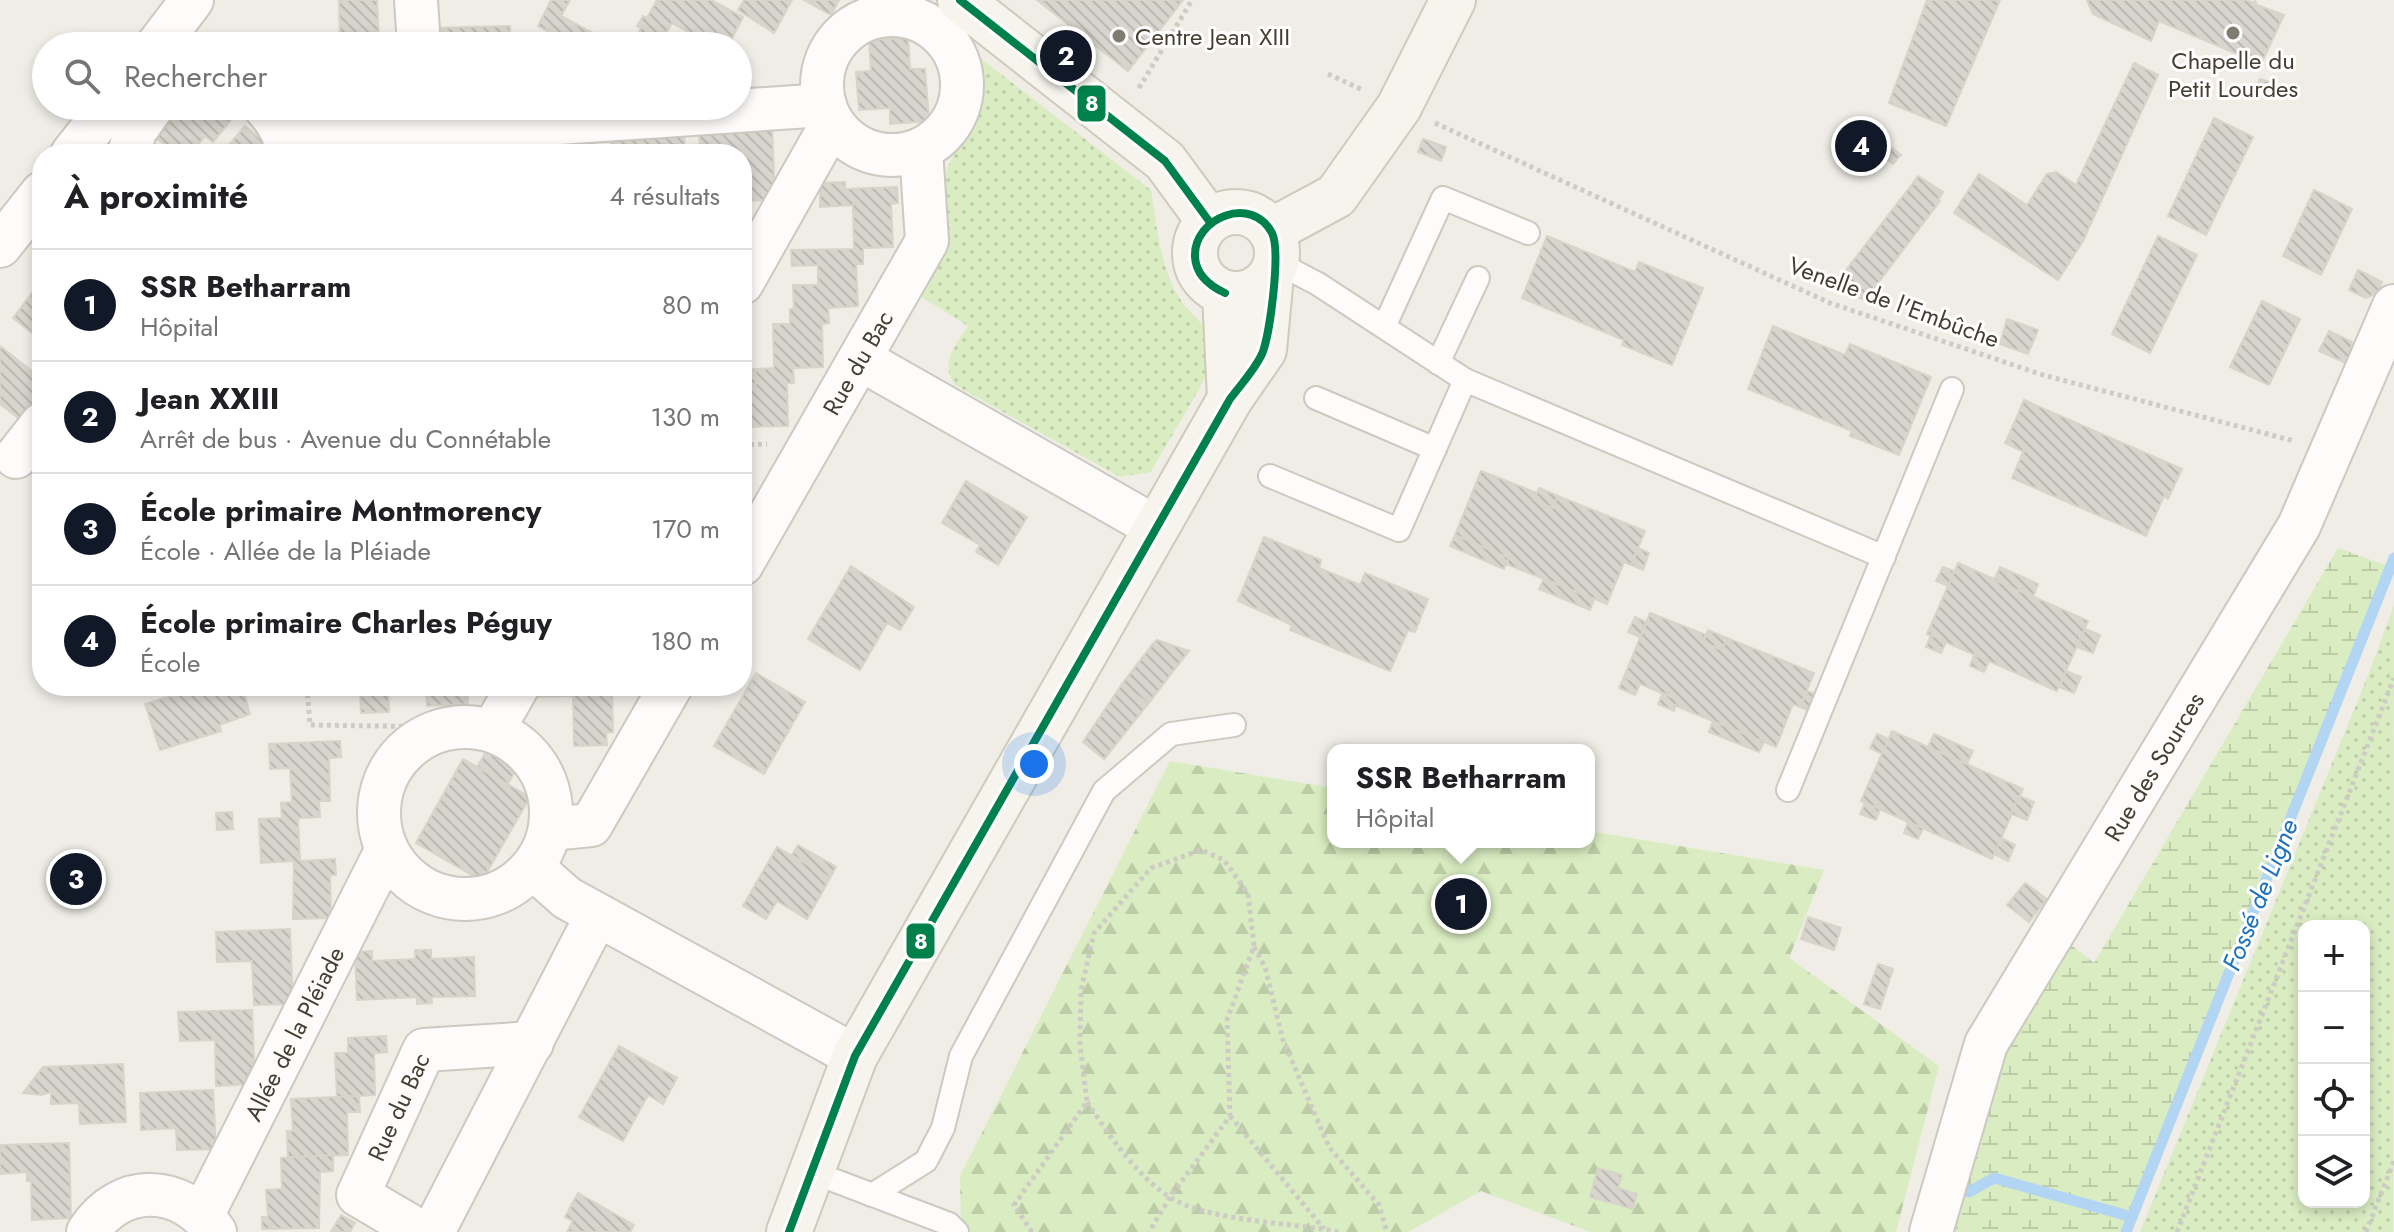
<!DOCTYPE html>
<html lang="fr">
<head>
<meta charset="utf-8">
<style>
	body { margin:0; font-family:Jost,sans-serif; background:#f2f2f2; color:#202124 }
	.controls { position:absolute; right:24px; bottom:24px; display:grid; overflow:hidden; border-radius:16px; box-shadow:0 4px 12px #0003 }
	.controls button { width:72px; height:72px; display:grid; place-items:center; padding:0; border:0; border-bottom:2px solid #e0e0e0; background:#fff; color:#202124; font:40px sans-serif }
	.you { position:absolute; left:1034px; top:764px; width:28px; height:28px; margin:-20px; border:6px solid #fff; border-radius:50%; background:#1a73e8; box-shadow:0 0 0 12px #1a73e833 }
	.badge { display:grid; place-items:center; width:52px; height:52px; border-radius:50%; background:#111827; color:#fff; font-size:26px; font-weight:700 }
	.pin { position:absolute; translate:-50% -50%; border:4px solid #fff; box-shadow:0 2px 8px #0006 }
	.popup { position:absolute; left:1327px; top:744px; width:268px; height:104px; box-sizing:border-box; display:grid; place-content:center; border-radius:16px; background:#fff; filter:drop-shadow(0 2px 6px #0005); font-size:26px; white-space:nowrap; color:#757577 }
	.popup b { font-size:30px; color:#202124 }
	.popup::after { content:''; position:absolute; left:50%; top:100%; margin-left:-16px; border:16px solid transparent; border-top-color:#fff }
	.list { margin:0; padding:0; list-style:none }
	h2 { display:flex; justify-content:space-between; align-items:center; height:104px; margin:0; padding:0 32px; font-size:34px }
	h2 small { font-size:26px; font-weight:400; color:#757577 }
	.list li { display:grid; grid-template-columns:52px 1fr auto; gap:24px; align-items:center; box-sizing:border-box; height:112px; padding:0 32px; border-top:2px solid #e0e0e0 }
	.list b { display:block; font-size:30px; white-space:nowrap }
	.list p { margin:0; font-size:26px; white-space:nowrap; color:#757577 }
	.list em { font-size:26px; font-style:normal; color:#757577 }
	.icon { flex:none; width:44px; height:44px; fill:none; stroke:currentColor; stroke-width:2; stroke-linecap:round; stroke-linejoin:round }
	.map { position:relative; flex:none; width:2394px; height:1232px; overflow:hidden }
	.search { position:absolute; background:#fff; box-shadow:0 4px 12px #0003; left:32px; top:32px; width:720px; height:88px; display:flex; align-items:center; gap:20px; box-sizing:border-box; padding:0 28px; border-radius:44px; color:#757577; font-size:30px }
	.panel { position:absolute; background:#fff; box-shadow:0 4px 12px #0003; left:32px; top:144px; width:720px; height:552px; border-radius:32px }
	.map>svg:first-child { display:block }
</style>
</head>
<body>
<div class="map">
<svg width="2394" height="1232" viewBox="0 0 2394 1232">
	<defs>
		<pattern id="grass-dots" width="8" height="8" patternUnits="userSpaceOnUse" patternTransform="scale(2)"><rect width="8" height="8" fill="#daedc2"/><path d="M2 2h.1M6 6h.1" fill="none" stroke="#bccca7" stroke-width="1.8" stroke-linecap="round"/></pattern>
		<pattern id="forest-firs" width="22" height="20" patternUnits="userSpaceOnUse" patternTransform="scale(2)"><rect width="22" height="20" fill="#daedc2"/><path d="M5 1l3.5 6h-7zM16 11l3.5 6h-7z" fill="#bccca7"/></pattern>
		<pattern id="wetland-marsh" width="20" height="14" patternUnits="userSpaceOnUse" patternTransform="scale(2)"><rect width="20" height="14" fill="#daedc2"/><path d="M1 5h8M5 5V1M11 12h8M15 12V8" fill="none" stroke="#bccca7"/></pattern>
		<pattern id="building-back-hatch" width="6" height="6" patternUnits="userSpaceOnUse" patternTransform="scale(2)"><rect width="6" height="6" fill="#d8d5ce"/><path d="M-1 5l2 2M0 0l6 6M5-1l2 2" fill="none" stroke="#bbb8b1"/></pattern>
	</defs>
	<rect width="100%" height="100%" fill="#efede6"/>
	<g fill="url(#grass-dots)" fill-rule="evenodd">
		<path d="M980,58L1151,190C1157,227 1160,270 1182,302C1195,321 1216,328 1213,358C1212,372 1161,453 1151,472L1120,477L955,385C939,363 956,345 968,326L917,294L947,169L978,103L976,65Z"/>
		<path d="M2394,605L2393,1232H2140L2369,673ZM2304,926H2364V1202H2304Z"/>
	</g>
	<polygon fill="url(#forest-firs)" points="1170,761 1333,788 1333,842 1589,842 1589,831 1824,870 1789,958 1939,1066 1896,1232 1590,1232 1481,1191 1408,1232 961,1232 960,1176"/>
	<polygon fill="url(#wetland-marsh)" points="2338,548 2391,567 2125,1232 1929,1232 2052,930 2094,963"/>
	<g fill="none" stroke-linecap="round" stroke-linejoin="round">
		<g stroke="#b1d5f3" stroke-width="11">
			<polyline points="1969,1192 1994,1178 2132,1217"/>
			<polyline points="2126,1232 2394,558"/>
		</g>
	</g>
	<g fill="url(#building-back-hatch)" stroke="#d7d4cb" stroke-width="2">
		<polygon points="339,0 377,0 379,42 404,41 404,46 340,44"/>
		<polygon points="551,0 570,0 561,16 617,46 544,46 551,33 538,26"/>
		<polygon points="657,0 711,0 743,17 728,46 714,46 672,23 659,46 632,46 641,28 637,26 643,16 647,18"/>
		<polygon points="744,0 792,0 774,33 738,10"/>
		<polygon points="804,0 839,0 831,15"/>
		<polygon points="1037,0 1183,0 1128,71"/>
		<polygon points="1927,0 2000,0 1946,126 1889,103"/>
		<polygon points="2087,0 2246,0 2254,3 2255,0 2257,5 2284,15 2261,64 2159,21 2151,41 2093,14"/>
		<polygon points="510,26 511,46 437,46 436,28"/>
		<polygon points="908,38 910,69 925,69 929,121 890,124 890,108 859,110 856,72 871,71 869,40"/>
		<polygon points="2134,63 2158,75 2083,241 2058,280 1954,213 1979,174 2027,205 2047,174 2056,172 2076,185"/>
		<polygon points="2260,79 2270,82 2265,94 2255,90"/>
		<polygon points="194,106 242,106 213,142 205,136 191,154 155,154 164,144 156,138 176,113 183,119"/>
		<polygon points="363,106 407,106 407,121 364,124"/>
		<polygon points="2214,118 2253,137 2206,235 2168,216"/>
		<polygon points="245,126 274,150 271,154 224,151"/>
		<polygon points="772,126 775,200 742,201 742,154 700,154 699,129"/>
		<polygon points="684,133 685,154 611,154 611,136"/>
		<polygon points="595,139 596,154 522,154 522,142"/>
		<polygon points="1423,139 1446,147 1441,161 1418,152"/>
		<polygon points="1884,142 1901,155 1893,164 1877,152"/>
		<polygon points="497,146 497,154 424,154 423,149"/>
		<polygon points="1918,176 1943,192 1938,200 1913,183"/>
		<polygon points="845,182 845,189 897,187 898,203 891,204 893,247 863,248 863,264 856,264 858,306 828,308 829,323 822,324 823,367 793,368 794,383 787,383 788,426 742,427 742,385 756,384 755,369 774,368 773,324 790,324 790,309 794,309 793,285 818,285 818,265 792,266 791,250 854,249 853,205 820,207 820,183"/>
		<polygon points="1913,183 1940,201 1865,300 1833,287"/>
		<polygon points="2314,190 2352,209 2321,275 2283,256"/>
		<polygon points="1547,236 1635,272 1639,262 1703,288 1672,365 1622,345 1624,340 1522,298"/>
		<polygon points="2158,236 2197,255 2150,353 2112,334"/>
		<polygon points="2358,270 2382,282 2377,293 2366,298 2349,290"/>
		<polygon points="42,280 42,341 13,318"/>
		<polygon points="2262,301 2300,319 2269,385 2230,367"/>
		<polygon points="2007,319 2038,330 2028,354 2000,344"/>
		<polygon points="1773,326 1845,355 1850,344 1931,377 1899,455 1850,436 1852,431 1748,389"/>
		<polygon points="2329,331 2352,342 2348,364 2319,351"/>
		<polygon points="0,346 42,379 42,401 23,422 0,404"/>
		<polygon points="742,369 755,369 756,384 742,385"/>
		<polygon points="2024,400 2182,469 2168,499 2164,496 2146,536 2012,478 2026,445 2008,437"/>
		<polygon points="2008,437 2026,445 2024,452 2005,443"/>
		<polygon points="1481,471 1537,493 1534,500 1553,508 1558,496 1645,531 1631,565 1624,562 1607,604 1506,564 1509,558 1455,535"/>
		<polygon points="966,481 1027,517 998,565 976,552 980,545 942,523"/>
		<polygon points="1539,488 1558,496 1553,508 1534,500"/>
		<polygon points="1455,535 1509,558 1504,569 1450,546"/>
		<polygon points="1264,537 1321,560 1319,568 1360,585 1365,573 1428,599 1415,632 1408,630 1390,671 1290,630 1292,625 1238,601"/>
		<polygon points="1638,548 1649,553 1643,570 1631,565"/>
		<polygon points="1958,563 2088,621 2057,691 1927,634"/>
		<polygon points="851,566 914,607 900,630 887,623 860,670 808,639"/>
		<polygon points="1943,567 1954,571 1948,586 1936,581"/>
		<polygon points="2000,567 2038,584 2033,597 1994,580"/>
		<polygon points="1544,579 1594,599 1590,610 1539,589"/>
		<polygon points="1650,613 1706,635 1703,642 1722,650 1727,638 1814,673 1800,707 1793,704 1776,747 1676,706 1678,700 1624,677"/>
		<polygon points="1635,617 1646,622 1640,637 1628,632"/>
		<polygon points="2085,629 2100,635 2093,653 2077,647"/>
		<polygon points="1708,630 1727,638 1722,650 1703,642"/>
		<polygon points="1931,635 1946,642 1941,653 1926,647"/>
		<polygon points="1157,640 1189,651 1178,665 1152,645"/>
		<polygon points="1152,645 1178,665 1148,704 1122,684"/>
		<polygon points="1974,655 1989,661 1984,672 1970,666"/>
		<polygon points="2066,671 2081,677 2074,693 2059,687"/>
		<polygon points="756,673 805,702 764,774 714,746"/>
		<polygon points="1624,677 1640,684 1635,695 1619,688"/>
		<polygon points="1122,684 1148,704 1104,759 1083,742"/>
		<polygon points="204,686 242,686 250,714 219,725 221,731 160,750 145,704"/>
		<polygon points="355,686 394,686 388,689 389,712 361,713 360,690 355,690"/>
		<polygon points="426,686 467,686 468,704 427,706"/>
		<polygon points="534,686 620,686 620,689 612,689 613,732 606,733 607,745 574,746 573,696 528,697"/>
		<polygon points="1807,691 1818,695 1812,712 1800,707"/>
		<polygon points="1663,693 1678,700 1674,711 1658,704"/>
		<polygon points="1713,721 1764,742 1759,752 1709,732"/>
		<polygon points="1892,731 2023,789 1992,859 1861,801"/>
		<polygon points="1877,734 1889,739 1882,754 1870,748"/>
		<polygon points="1934,734 1973,751 1967,764 1928,747"/>
		<polygon points="340,741 341,757 329,758 330,801 319,801 320,817 298,818 300,861 335,859 336,875 330,875 331,918 293,919 294,861 261,863 259,819 282,818 281,803 292,802 290,768 270,769 269,744"/>
		<polygon points="486,752 517,768 508,784 477,767"/>
		<polygon points="463,759 530,797 482,881 416,843"/>
		<polygon points="2019,796 2034,802 2027,820 2011,814"/>
		<polygon points="1865,803 1880,809 1876,820 1860,814"/>
		<polygon points="232,812 233,829 217,830 216,813"/>
		<polygon points="1908,822 1923,828 1918,839 1904,833"/>
		<polygon points="2001,838 2015,845 2008,861 1994,854"/>
		<polygon points="798,845 836,867 830,878 792,855"/>
		<polygon points="777,847 830,878 807,919 777,901 766,919 743,906"/>
		<polygon points="2025,883 2047,899 2029,922 2007,905"/>
		<polygon points="1808,917 1841,928 1834,950 1801,939"/>
		<polygon points="290,929 293,1004 254,1005 252,961 217,962 216,932"/>
		<polygon points="415,950 431,950 431,959 474,957 475,996 431,997 432,1003 417,1004 417,997 357,1000 355,952 372,951 372,961 415,959"/>
		<polygon points="1878,964 1893,969 1880,1009 1864,1004"/>
		<polygon points="252,1010 255,1084 216,1086 215,1040 180,1041 178,1012"/>
		<polygon points="386,1036 387,1052 374,1053 375,1095 337,1097 335,1053 348,1053 348,1038"/>
		<polygon points="619,1046 677,1078 663,1104 648,1095 623,1141 579,1117"/>
		<polygon points="123,1064 126,1122 80,1124 79,1103 51,1104 51,1092 41,1095 23,1093 43,1067"/>
		<polygon points="213,1090 216,1149 177,1150 176,1128 141,1130 140,1093"/>
		<polygon points="359,1096 360,1112 347,1112 348,1155 288,1157 287,1131 293,1131 291,1099"/>
		<polygon points="69,1143 71,1218 32,1220 31,1181 27,1181 27,1172 0,1174 0,1145"/>
		<polygon points="333,1155 333,1171 320,1172 319,1228 262,1229 262,1217 268,1217 266,1190 282,1189 281,1158"/>
		<polygon points="1598,1168 1622,1175 1618,1188 1637,1194 1633,1209 1590,1197"/>
		<polygon points="578,1193 634,1225 630,1232 567,1232 573,1221 565,1217"/>
		<polygon points="341,1215 355,1223 350,1232 331,1232"/>
	</g>
	<g fill="none" stroke-linecap="round" stroke-linejoin="round">
		<defs>
			<g id="lane">
				<polyline points="1276,262 1318,284 1465,380 1884,557"/>
				<polyline points="1384,327 1443,198 1528,233"/>
				<polyline points="1438,363 1478,278"/>
				<polyline points="1316,398 1435,449"/>
				<polyline points="1270,476 1399,530 1465,380"/>
				<polyline points="1788,790 1952,389"/>
				<polyline points="812,1172 949,1224 957,1232"/>
				<polyline points="872,1195 926,1161 943,1128 961,1056 1104,791 1171,734 1234,725"/>
			</g>
			<g id="street">
				<polyline points="416,0 419,46"/>
				<circle cx="892" cy="85" r="70"/>
				<polyline points="157,46 192,0"/>
				<path d="M264,106C277,121 286,134 287,154"/>
				<polyline points="423,106 425,132 825,105"/>
				<polyline points="287,141 425,132"/>
				<polyline points="72,154 110,106"/>
				<polyline points="129,154 135,131 153,106"/>
				<polyline points="0,246 42,193"/>
				<polyline points="742,283 832,123"/>
				<polyline points="860,359 1157,528"/>
				<polyline points="16,457 42,424"/>
				<path id="s1" d="M742,564L927,241L921,150"/>
				<circle cx="465" cy="813" r="86"/>
				<polyline points="493,730 518,686"/>
				<polyline points="551,829 591,825 671,686"/>
				<polyline points="533,868 567,898 855,1056"/>
				<path id="s2" d="M203,1214L386,851"/>
				<path d="M88,1232C120,1181 183,1184 215,1232"/>
				<path id="s3" d="M421,1232L358,1195L424,1050L532,1043"/>
				<polyline points="433,1232 597,915"/>
				<path id="s4" d="M1931,1232L1986,1044L2299,526L2394,306"/>
			</g>
			<g id="secondary">
				<polyline points="960,0 1165,161 1209,221"/>
				<circle cx="1236" cy="253" r="41"/>
				<polyline points="1271,231 1336,196 1399,107 1453,0"/>
				<polyline points="1225,293 1230,399"/>
				<polyline points="789,1232 855,1056 1230,399 1264,350 1271,275"/>
			</g>
		</defs>
		<use href="#lane" stroke="#cbc9c2" stroke-width="26"/>
		<use href="#street" stroke="#cbc9c2" stroke-width="46"/>
		<use href="#secondary" stroke="#cfcabc" stroke-width="48"/>
		<g stroke="#cecbc5" stroke-width="5" stroke-dasharray="4 4" stroke-linecap="butt">
			<polyline points="1328,74 1363,90"/>
			<polyline points="1139,88 1192,0"/>
			<polyline points="1435,123 1830,303 2043,375 2294,441"/>
			<polyline points="742,445 767,444"/>
			<polyline points="307,686 310,725 451,727"/>
			<polyline points="1254,947 1265,967 1283,1040 1329,1147 1379,1205 1387,1232"/>
			<path d="M1087,1102C1110,1136 1134,1173 1168,1196C1207,1222 1292,1222 1339,1232"/>
			<polyline points="1230,1116 1324,1229"/>
			<polyline points="1032,1232 1014,1205 1087,1102 1080,1045 1081,990 1094,933 1151,868 1201,850 1224,860 1248,894 1254,946 1227,1020 1230,1116 1170,1197 1149,1232"/>
			<polyline points="2177,1232 2394,678"/>
			<polyline points="2366,1232 2394,1161"/>
		</g>
		<use href="#lane" stroke="#fdfcfb" stroke-width="22"/>
		<use href="#street" stroke="#fdfcfb" stroke-width="42"/>
		<use href="#secondary" stroke="#f6f4ed" stroke-width="44"/>
		<defs>
			<g id="bus-1">
				<polyline points="960,0 1165,161 1209,221"/>
				<path d="M789,1232L855,1056L1230,399C1241,384 1254,371 1262,354C1270,335 1281,251 1272,233C1252,194 1193,218 1195,257C1196,275 1210,286 1225,293"/>
			</g>
		</defs>
		<use href="#bus-1" stroke="#fff" stroke-width="14"/>
		<use href="#bus-1" stroke="#00804b" stroke-width="8"/>
	</g>
	<g fill="#807b71" stroke="#fff" stroke-width="3">
		<circle cx="2233" cy="33" r="8"/>
		<circle cx="1119" cy="36" r="8"/>
	</g>
	<g text-anchor="middle" dominant-baseline="central" stroke-width="6" stroke-linejoin="round" paint-order="stroke">
		<g font-size="24" fill="#453e32" stroke="#fff" text-anchor="start">
			<text x="1135" y="36">Centre Jean XIII</text>
			<text x="2233" y="60" text-anchor="middle">Chapelle du<tspan x="2233" dy="28">Petit Lourdes</tspan></text>
		</g>
		<g font-size="24" fill="#453e32" stroke="#fff">
			<text transform="translate(1894 302) rotate(20)">Venelle de l'Embûche</text>
			<text stroke="none"><textPath href="#s1" startOffset="232">Rue du Bac</textPath></text>
			<text stroke="none"><textPath href="#s4" startOffset="520">Rue des Sources</textPath></text>
			<text stroke="none"><textPath href="#s2" startOffset="202">Allée de la Pléiade</textPath></text>
			<text stroke="none"><textPath href="#s3" startOffset="170">Rue du Bac</textPath></text>
		</g>
		<g font-size="26" font-style="italic" fill="#2072bc" stroke="#fff">
			<text transform="translate(2260 895) rotate(-68)">Fossé de Ligne</text>
		</g>
	</g>
	<g stroke="#fff" stroke-width="3">
		<rect x="1076" y="84" width="31" height="39" rx="8" fill="#00804b"/>
		<rect x="905" y="922" width="31" height="38" rx="8" fill="#00804b"/>
	</g>
	<g font-size="22" text-anchor="middle" font-weight="bold" fill="#fff">
		<text x="1092" y="111">8</text>
		<text x="921" y="949">8</text>
	</g>
</svg>
<div class="controls">
<button>+</button>
<button>−</button>
<button><svg class="icon" aria-label="locate" viewBox="0 0 24 24"><circle cx="12" cy="12" r="6"/><path d="M12 2v4M12 18v4M2 12h4M18 12h4"/></svg></button>
<button><svg class="icon" aria-label="layers" viewBox="0 0 24 24"><path d="M12 4l9 5-9 5-9-5zM3 14l9 5 9-5"/></svg></button>
</div>
<div class="you"></div>
<div class="pin badge" style="left:1461px;top:904px">1</div>
<div class="popup"><b>SSR Betharram</b>Hôpital</div>
<div class="pin badge" style="left:1066px;top:56px">2</div>
<div class="pin badge" style="left:76px;top:879px">3</div>
<div class="pin badge" style="left:1861px;top:146px">4</div>
<div class="search"><svg class="icon" aria-label="search" viewBox="0 0 24 24"><circle cx="10" cy="10" r="6"/><path d="M15 15l6 6"/></svg>Rechercher</div>
<section class="panel">
<h2>À proximité<small>4 résultats</small></h2>
<ul class="list">
<li><span class="badge">1</span><div><b>SSR Betharram</b><p>Hôpital</p></div><em>80 m</em></li>
<li><span class="badge">2</span><div><b>Jean XXIII</b><p>Arrêt de bus · Avenue du Connétable</p></div><em>130 m</em></li>
<li><span class="badge">3</span><div><b>École primaire Montmorency</b><p>École · Allée de la Pléiade</p></div><em>170 m</em></li>
<li><span class="badge">4</span><div><b>École primaire Charles Péguy</b><p>École</p></div><em>180 m</em></li>
</ul>
</section>
</div>
</body>
</html>
